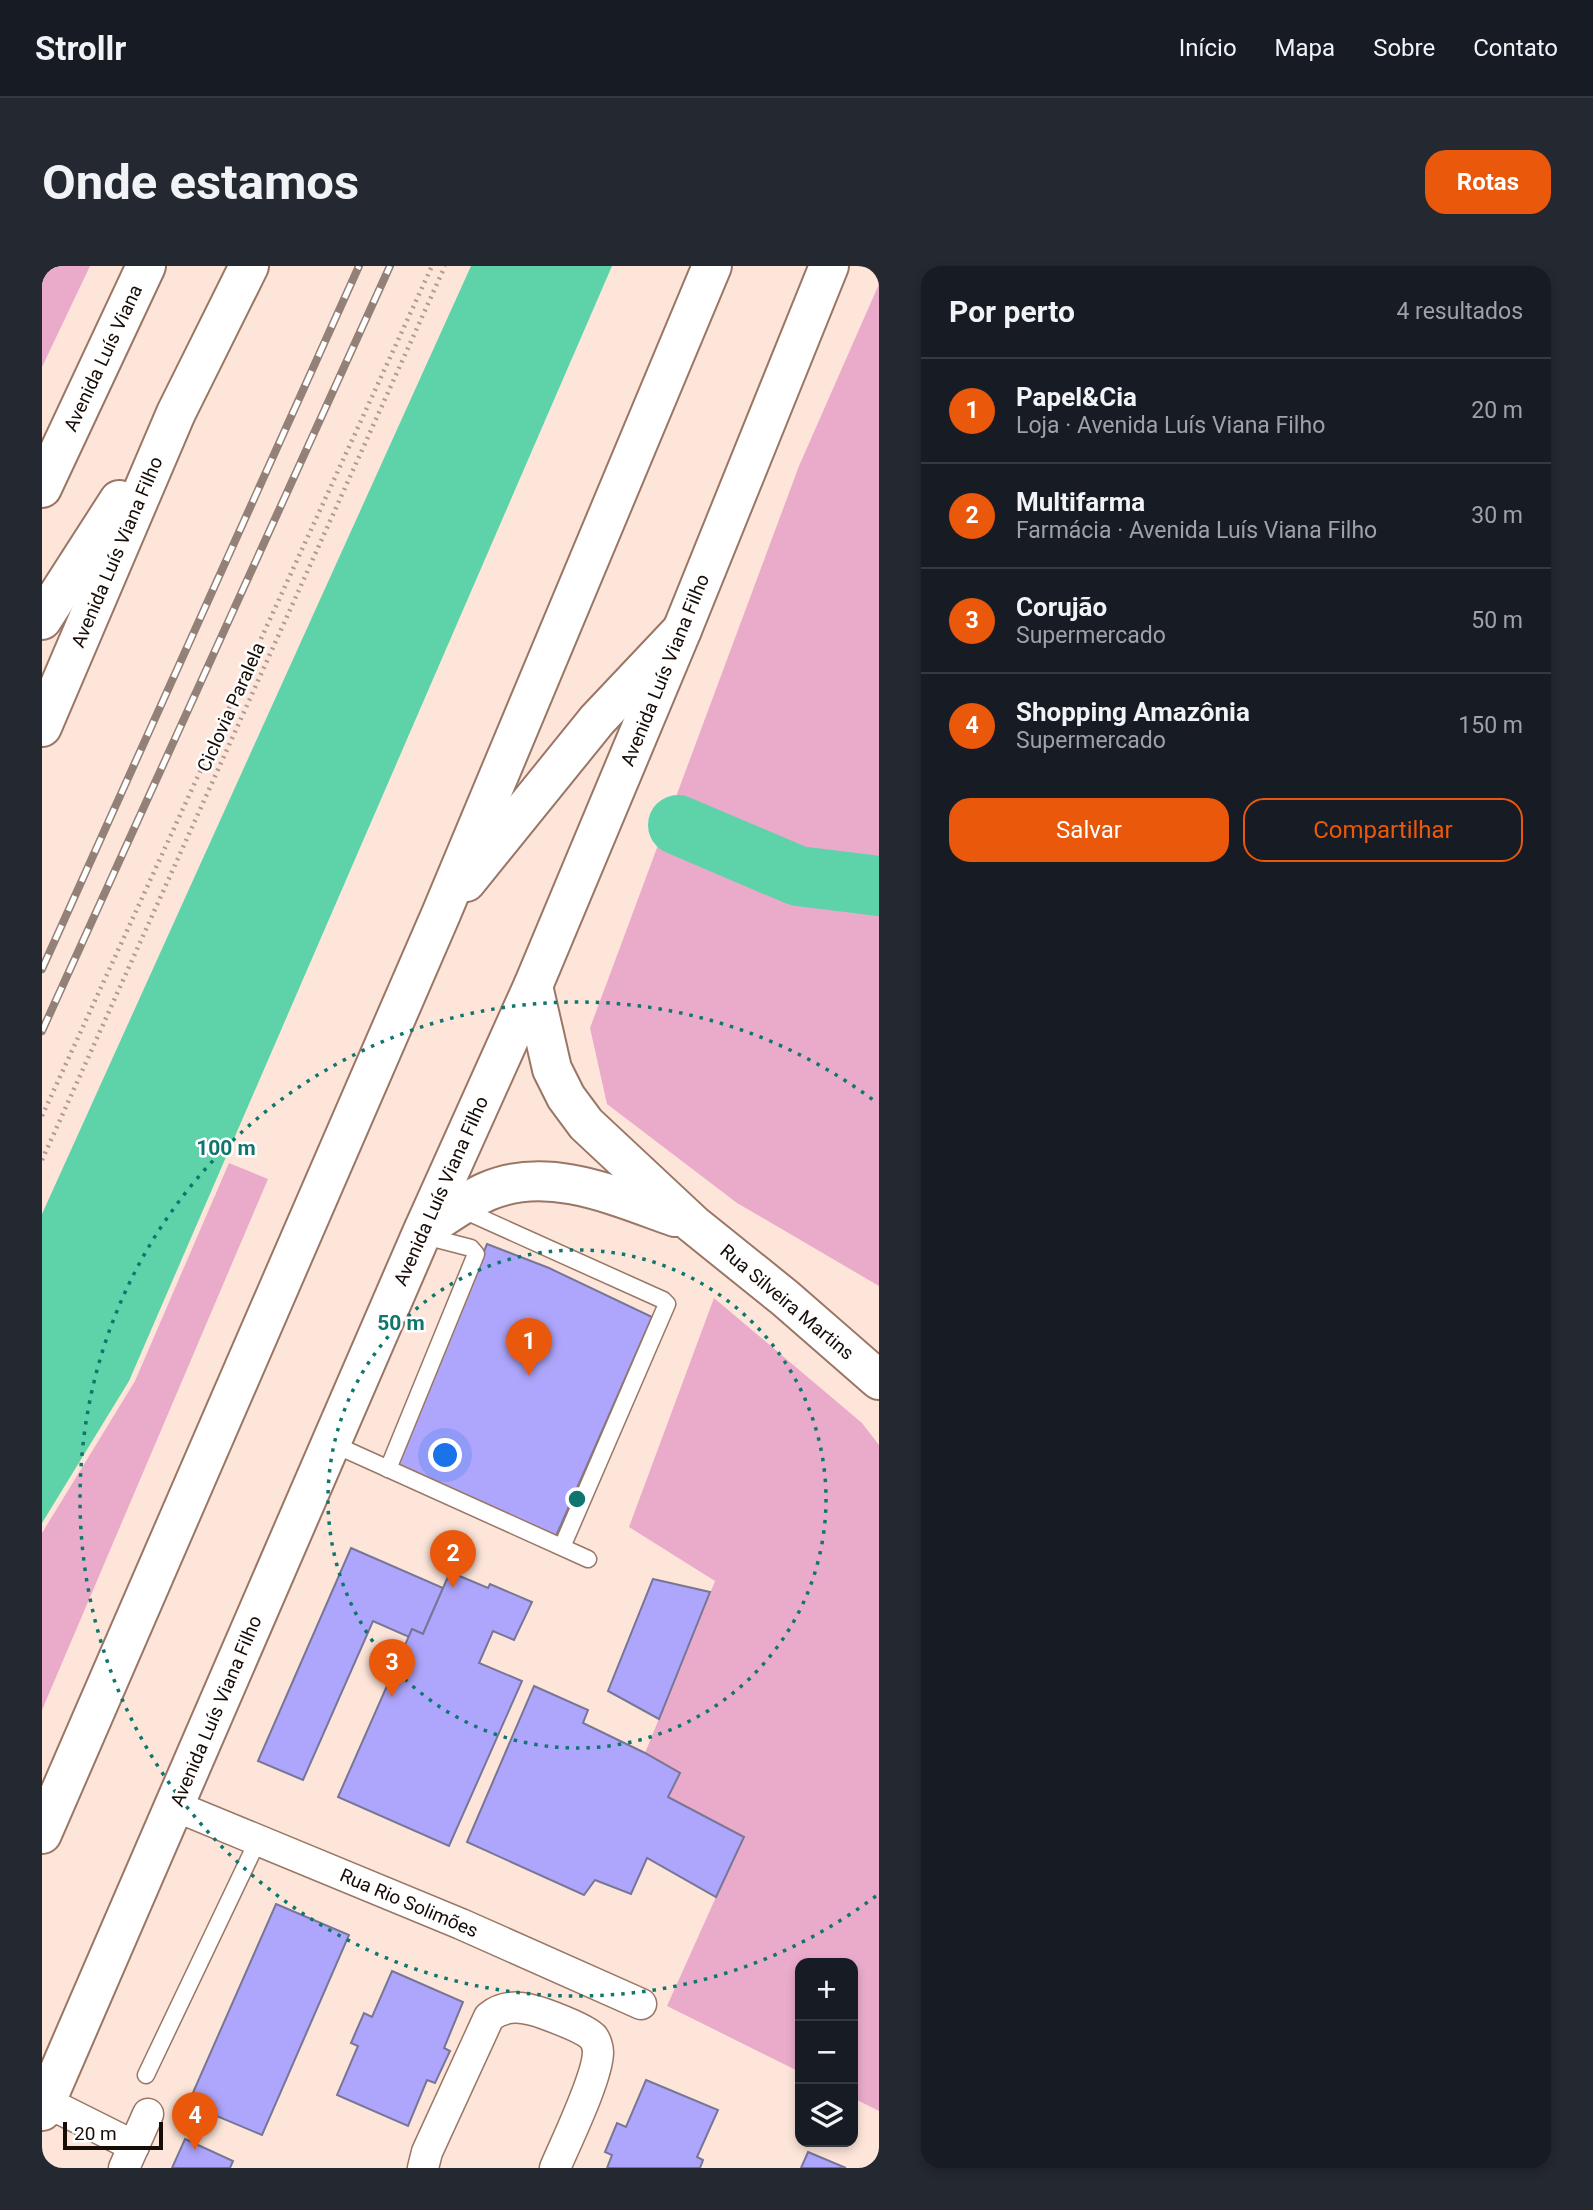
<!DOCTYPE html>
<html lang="pt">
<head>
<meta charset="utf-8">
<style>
	body { margin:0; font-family:Roboto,sans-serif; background:#242831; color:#f1f3f6 }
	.controls { position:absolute; right:21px; bottom:21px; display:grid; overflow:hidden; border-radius:14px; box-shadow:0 4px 10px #0003 }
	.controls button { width:63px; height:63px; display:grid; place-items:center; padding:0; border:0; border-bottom:2px solid #363941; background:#171b24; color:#f1f3f6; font:35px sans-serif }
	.scale { position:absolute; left:21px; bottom:18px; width:100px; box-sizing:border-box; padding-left:7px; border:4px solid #180c06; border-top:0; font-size:19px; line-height:24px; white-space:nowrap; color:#180c06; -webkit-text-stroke:5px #fff; paint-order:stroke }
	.you { position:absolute; left:404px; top:1190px; width:24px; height:24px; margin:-18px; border:5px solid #fff; border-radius:50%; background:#1a73e8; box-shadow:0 0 0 10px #1a73e833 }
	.badge { display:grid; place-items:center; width:46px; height:46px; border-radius:50%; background:#ea580c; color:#fff; font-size:23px; font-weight:700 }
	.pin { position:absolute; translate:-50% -58px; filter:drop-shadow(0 2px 4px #0008) }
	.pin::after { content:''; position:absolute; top:37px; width:24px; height:21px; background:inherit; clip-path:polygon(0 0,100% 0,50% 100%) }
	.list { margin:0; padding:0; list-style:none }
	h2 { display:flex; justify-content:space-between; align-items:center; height:91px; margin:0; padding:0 28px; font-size:30px }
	h2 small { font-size:23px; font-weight:400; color:#9ea1a6 }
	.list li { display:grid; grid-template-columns:46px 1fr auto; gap:21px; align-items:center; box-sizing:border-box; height:105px; padding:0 28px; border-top:2px solid #363941 }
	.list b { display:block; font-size:26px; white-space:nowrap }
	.list p { margin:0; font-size:23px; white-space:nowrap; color:#9ea1a6 }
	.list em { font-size:23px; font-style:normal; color:#9ea1a6 }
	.actions { display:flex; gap:14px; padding:21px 28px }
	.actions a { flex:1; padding:16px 0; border:2px solid #ea580c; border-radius:21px; text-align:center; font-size:24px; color:#ea580c }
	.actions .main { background:#ea580c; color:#fff }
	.icon { flex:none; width:38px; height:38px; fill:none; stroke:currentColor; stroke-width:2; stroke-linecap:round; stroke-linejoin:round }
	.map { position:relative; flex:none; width:837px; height:1902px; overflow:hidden; border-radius:21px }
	header { display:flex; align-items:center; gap:42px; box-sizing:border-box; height:98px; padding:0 35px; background:#171b24; border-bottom:2px solid #363941 }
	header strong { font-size:33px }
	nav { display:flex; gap:38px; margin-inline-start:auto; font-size:24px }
	.intro { display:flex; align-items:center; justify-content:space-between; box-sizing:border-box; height:168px; padding:0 42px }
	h1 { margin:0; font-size:49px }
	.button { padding:18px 32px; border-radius:21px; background:#ea580c; color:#fff; font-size:24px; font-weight:700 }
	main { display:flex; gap:42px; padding:0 42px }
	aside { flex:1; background:#171b24; border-radius:21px; box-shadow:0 4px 10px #0003 }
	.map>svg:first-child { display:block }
</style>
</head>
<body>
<header>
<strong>Strollr</strong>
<nav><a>Início</a><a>Mapa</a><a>Sobre</a><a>Contato</a></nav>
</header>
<div class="intro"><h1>Onde estamos</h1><a class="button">Rotas</a></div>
<main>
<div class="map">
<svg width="837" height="1902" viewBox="0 0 837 1902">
	<rect width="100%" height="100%" fill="#fde5d9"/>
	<g fill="#eaabcb">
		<polygon points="0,0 48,0 0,101"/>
		<polygon points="837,18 837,1020 695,937 565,838 548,762 757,200"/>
		<polygon points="187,897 226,913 0,1444 0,1267 93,1115"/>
		<polygon points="672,1032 820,1157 837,1179 837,1845 811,1832 811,1697 758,1697 758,1806 625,1740 701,1571 626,1531 637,1507 603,1487 673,1315 587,1261"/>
	</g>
	<polygon fill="#5ed2a9" points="429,0 570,0 87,1115 0,1257 0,948"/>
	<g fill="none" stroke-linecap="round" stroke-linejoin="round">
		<polyline stroke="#5ed2a9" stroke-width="60" points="636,559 756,610 837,620"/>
	</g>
	<g fill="#aea6fc" stroke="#787697" stroke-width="2">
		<polygon points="445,978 507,1002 610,1051 514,1270 354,1198"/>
		<polygon points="309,1282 401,1322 381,1368 370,1363 367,1371 331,1355 261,1514 216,1495"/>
		<polygon points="408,1306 446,1322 448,1318 490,1336 472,1374 451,1365 437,1397 480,1415 407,1580 296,1531 370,1363 381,1368"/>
		<polygon points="611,1313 668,1326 617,1453 566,1425"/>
		<polygon points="492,1420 546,1444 541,1457 603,1487 638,1507 626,1531 702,1571 674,1631 605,1592 589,1628 553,1614 542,1629 425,1576"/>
		<polygon points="234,1638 307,1669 220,1869 146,1838"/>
		<polygon points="350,1705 421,1736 402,1782 408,1785 393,1817 385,1814 366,1860 295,1829 316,1780 309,1777 322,1747 330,1751"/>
		<polygon points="604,1814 676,1844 655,1891 661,1894 658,1902 565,1902 570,1889 563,1886 575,1857 584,1861"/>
		<polygon points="143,1873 191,1895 188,1902 130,1902"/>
		<polygon points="766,1886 804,1902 759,1902"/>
	</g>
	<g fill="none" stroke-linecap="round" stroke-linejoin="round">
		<defs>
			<g id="service">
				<polyline points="419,943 621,1034 625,1038 520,1281"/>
				<polyline points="289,1177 546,1293"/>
				<polyline points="346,1203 434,988 429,982 379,969"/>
				<polyline points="104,1809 216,1574"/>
			</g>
			<g id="minor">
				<polyline points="133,1540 419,1658 599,1738"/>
				<polyline points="4,1836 92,1880"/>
				<polyline points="82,1902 106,1848"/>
				<path d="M381,1902L385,1886L447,1751C464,1737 484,1741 503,1748C514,1752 543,1763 551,1771C554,1775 556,1782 556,1786C556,1811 524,1876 513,1902"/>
			</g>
			<g id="secondary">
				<polyline points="0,222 104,0"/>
				<polyline points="491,720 510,803 524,831 544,858 651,958 743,1032 837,1114"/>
				<path d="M382,963C403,951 424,934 446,925C507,899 576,931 633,951"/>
				<polyline points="0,1845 379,969 491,720 640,364 787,0"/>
			</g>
			<g id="trunk">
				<polyline points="0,354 77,234"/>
				<polyline points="0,461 134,147 207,0"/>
				<polyline points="424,616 555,454 640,364"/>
				<polyline points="0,1568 399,648 670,0"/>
			</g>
		</defs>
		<use href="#service" stroke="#997665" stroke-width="19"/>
		<use href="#minor" stroke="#997665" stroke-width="33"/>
		<use href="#secondary" stroke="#997665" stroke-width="42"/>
		<use href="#trunk" stroke="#997665" stroke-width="42"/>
		<g stroke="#af9b91" stroke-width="4.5" stroke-dasharray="2 5" stroke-linecap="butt">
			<polyline points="0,850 390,0"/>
			<polyline points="0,894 403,0"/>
		</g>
		<use href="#service" stroke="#fff" stroke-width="16"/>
		<use href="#minor" stroke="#fff" stroke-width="30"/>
		<use href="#secondary" stroke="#fff" stroke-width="38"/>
		<use href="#trunk" stroke="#fff" stroke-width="38"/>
		<defs>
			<g id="rail">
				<polyline points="0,703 317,0"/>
				<polyline points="0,765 348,0"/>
			</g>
		</defs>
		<use href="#rail" stroke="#938077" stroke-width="8"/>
		<use href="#rail" stroke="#fff" stroke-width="5" stroke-dasharray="16" stroke-linecap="butt"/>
	</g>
	<g fill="none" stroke="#0f766e" stroke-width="3.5" stroke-dasharray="3.5 7">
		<circle cx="535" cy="1233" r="249"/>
		<path d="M834 1630A497 497 0 1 1 834 836"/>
	</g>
	<g text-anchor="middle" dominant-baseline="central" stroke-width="5" stroke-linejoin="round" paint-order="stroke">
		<g font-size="19" fill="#180c06" stroke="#fff">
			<text transform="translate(61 92) rotate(-65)">Avenida Luís Viana</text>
			<text transform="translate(75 286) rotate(-67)">Avenida Luís Viana Filho</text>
			<text transform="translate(623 404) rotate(-68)">Avenida Luís Viana Filho</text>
			<text transform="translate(189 441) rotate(-66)">Ciclovia Paralela</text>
			<text transform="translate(399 925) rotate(-66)">Avenida Luís Viana Filho</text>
			<text transform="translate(745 1036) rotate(40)">Rua Silveira Martins</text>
			<text transform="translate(174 1445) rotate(-67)">Avenida Luís Viana Filho</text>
			<text transform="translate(367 1637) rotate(23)">Rua Rio Solimões</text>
		</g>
	</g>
	<circle cx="535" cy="1233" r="10" fill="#0f766e" stroke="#fff" stroke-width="3.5"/>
	<g font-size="21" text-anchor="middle" font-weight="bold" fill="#0f766e" stroke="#fff" stroke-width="5" stroke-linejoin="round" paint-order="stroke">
		<text x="184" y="889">100 m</text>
		<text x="359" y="1064">50 m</text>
	</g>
</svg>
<div class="controls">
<button>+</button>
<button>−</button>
<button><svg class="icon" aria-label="layers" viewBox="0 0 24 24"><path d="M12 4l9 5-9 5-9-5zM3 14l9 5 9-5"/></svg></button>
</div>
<div class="scale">20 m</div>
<div class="you"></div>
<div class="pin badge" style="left:487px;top:1110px">1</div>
<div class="pin badge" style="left:411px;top:1322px">2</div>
<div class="pin badge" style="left:350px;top:1431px">3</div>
<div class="pin badge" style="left:153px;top:1884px">4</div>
</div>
<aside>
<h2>Por perto<small>4 resultados</small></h2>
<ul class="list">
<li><span class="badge">1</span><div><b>Papel&amp;Cia</b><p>Loja · Avenida Luís Viana Filho</p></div><em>20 m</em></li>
<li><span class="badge">2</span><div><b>Multifarma</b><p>Farmácia · Avenida Luís Viana Filho</p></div><em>30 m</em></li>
<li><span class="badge">3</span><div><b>Corujão</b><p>Supermercado</p></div><em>50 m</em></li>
<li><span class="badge">4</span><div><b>Shopping Amazônia</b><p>Supermercado</p></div><em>150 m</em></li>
</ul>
<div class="actions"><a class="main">Salvar</a><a>Compartilhar</a></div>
</aside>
</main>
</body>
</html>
